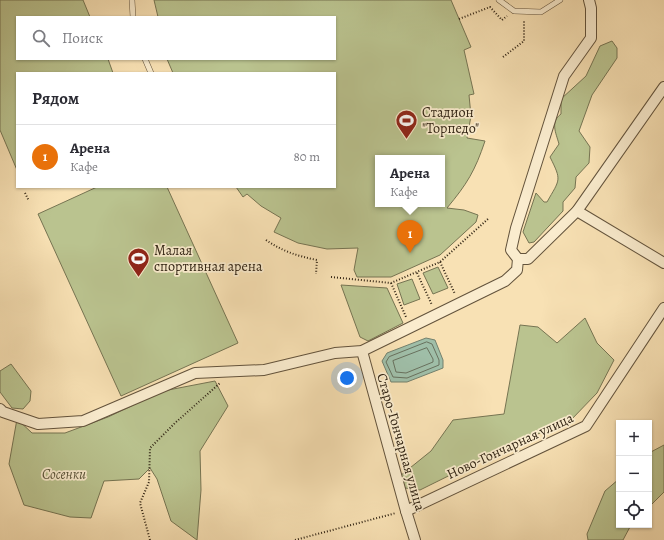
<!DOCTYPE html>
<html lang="ru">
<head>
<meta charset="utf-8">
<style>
	body { margin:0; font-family:Alegreya,serif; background:#f7f7f7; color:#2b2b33 }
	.controls { position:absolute; right:12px; bottom:12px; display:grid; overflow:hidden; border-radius:0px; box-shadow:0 1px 3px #0004 }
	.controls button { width:36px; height:36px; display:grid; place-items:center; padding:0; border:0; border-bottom:1px solid #e1e1e2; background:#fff; color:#2b2b33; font:20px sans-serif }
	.you { position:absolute; left:347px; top:378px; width:14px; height:14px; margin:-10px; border:3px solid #fff; border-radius:50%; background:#1a73e8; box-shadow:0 0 0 6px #1a73e833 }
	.badge { display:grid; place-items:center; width:26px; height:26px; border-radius:50%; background:#b45309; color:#fff; font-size:13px; font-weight:700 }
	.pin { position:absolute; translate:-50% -33px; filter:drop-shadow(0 1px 2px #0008) }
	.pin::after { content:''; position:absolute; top:21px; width:14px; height:12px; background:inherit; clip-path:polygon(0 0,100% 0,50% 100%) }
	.popup { position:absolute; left:375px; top:155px; width:70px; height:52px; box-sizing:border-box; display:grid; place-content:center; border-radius:0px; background:#fff; filter:drop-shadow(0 1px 3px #0005); font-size:13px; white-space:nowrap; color:#7c7c81 }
	.popup b { font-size:15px; color:#2b2b33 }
	.popup::after { content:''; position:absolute; left:50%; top:100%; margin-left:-8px; border:8px solid transparent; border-top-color:#fff }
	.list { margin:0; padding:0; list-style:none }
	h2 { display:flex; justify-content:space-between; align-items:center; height:52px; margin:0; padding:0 16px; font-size:17px }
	h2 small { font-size:13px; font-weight:400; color:#7c7c81 }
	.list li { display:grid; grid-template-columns:26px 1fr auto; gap:12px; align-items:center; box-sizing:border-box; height:64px; padding:0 16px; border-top:1px solid #e1e1e2 }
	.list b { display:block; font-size:15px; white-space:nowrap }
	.list p { margin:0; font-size:13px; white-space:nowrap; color:#7c7c81 }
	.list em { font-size:13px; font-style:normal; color:#7c7c81 }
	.icon { flex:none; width:22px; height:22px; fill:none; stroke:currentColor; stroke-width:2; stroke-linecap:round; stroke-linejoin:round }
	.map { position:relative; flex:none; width:664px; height:540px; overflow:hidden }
	.search { position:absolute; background:#fff; box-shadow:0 1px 3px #0004; left:16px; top:16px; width:320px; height:44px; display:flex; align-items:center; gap:10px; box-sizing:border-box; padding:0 14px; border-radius:0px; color:#7c7c81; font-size:15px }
	.panel { position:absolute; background:#fff; box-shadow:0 1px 3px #0004; left:16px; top:72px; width:320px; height:116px; border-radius:0px }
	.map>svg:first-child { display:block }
</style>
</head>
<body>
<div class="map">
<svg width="664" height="540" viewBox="0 0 664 540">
	<rect width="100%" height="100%" fill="#f8e1b4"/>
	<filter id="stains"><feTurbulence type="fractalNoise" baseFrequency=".005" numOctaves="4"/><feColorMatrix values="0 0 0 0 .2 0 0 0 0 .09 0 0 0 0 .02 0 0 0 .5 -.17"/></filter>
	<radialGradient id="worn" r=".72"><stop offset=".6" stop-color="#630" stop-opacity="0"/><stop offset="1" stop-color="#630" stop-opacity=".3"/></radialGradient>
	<g fill="#bac38f" stroke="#767452" fill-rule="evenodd">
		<polygon points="0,0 83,0 90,17 17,17 17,59 108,59 113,73 17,73 17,170 0,130"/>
		<path d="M154,0H451L471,47L464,50L474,94L469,95L471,116L467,138L485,141C475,171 467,184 447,208L464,210L478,215L476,222L440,255L391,277H357L354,270L358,248L327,249L298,243L274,232L281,218L261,206L247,194L243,197L236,187H335V73H173L167,59H335V17H158ZM378,158H442V204H378Z"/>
		<path d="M612,41L617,48V58L592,95L579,131L590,147L589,163L576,177L575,188L563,202V211L534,242L529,243L523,232L536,193L544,202H547C560,179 562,181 550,157L559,144C556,133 550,122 561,114V99L586,76L600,46Z"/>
		<polygon points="97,187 167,187 238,343 121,396 38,214"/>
		<polygon points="438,267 448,288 433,294 423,273"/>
		<polygon points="412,279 420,299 404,305 397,284"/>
		<polygon points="341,285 387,288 403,323 368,341 360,337"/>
		<polygon points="585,318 597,343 614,360 597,393 570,421 513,444 420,490 405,488 400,476 431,451 453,420 504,414 520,325 538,327 557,343"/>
		<polygon points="11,364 31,391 30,401 23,409 12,408 0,392 0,371"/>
		<polygon points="215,381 228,406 200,451 201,490 197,540 171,521 157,479 150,468 139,479 104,481 91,518 70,517 24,505 9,464 17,419 32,433 65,433 108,417 163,391"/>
		<polygon points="664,445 664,492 649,507 649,453"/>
		<polygon points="619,479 619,525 631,525 623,540 588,540 587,534 605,491"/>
	</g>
	<polygon fill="#9fbea8" stroke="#73806d" points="426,338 435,340 443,360 443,368 407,382 391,382 382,361 387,353"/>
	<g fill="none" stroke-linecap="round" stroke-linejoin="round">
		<g stroke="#68715e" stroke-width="1">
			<polygon points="427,342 432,344 439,360 439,365 407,378 393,377 386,362 389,357"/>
			<polygon points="427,348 433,359 433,362 406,373 396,372 393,361"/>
		</g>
		<defs>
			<g id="lane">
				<polyline points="132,0 133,17"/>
				<polyline points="499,0 514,11 541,12 560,0"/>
				<polyline points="145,59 151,73"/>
			</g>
			<g id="street">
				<polyline points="577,211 664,263"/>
				<polyline points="518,259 528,259 577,211 664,87"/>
				<polyline points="362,351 406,511 415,540"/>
				<polyline points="0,409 3,412 38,424 83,421 195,373 264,370 335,353 362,351 505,281 517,270 518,259 511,250 516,228 564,76 591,38 591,8 589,0"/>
				<polyline points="406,511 586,426 664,308"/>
			</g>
		</defs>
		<use href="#lane" stroke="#63533c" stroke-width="6"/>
		<use href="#street" stroke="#63533c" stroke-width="12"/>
		<g stroke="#312414" stroke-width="2" stroke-dasharray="1 2" stroke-linecap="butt">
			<polyline points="459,19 490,7 502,20 507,16"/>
			<polyline points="503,57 524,41 524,20"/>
			<polyline points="25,193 29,201"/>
			<path d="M266,240C282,251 297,256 317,260L316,274"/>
			<polyline points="440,262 455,294"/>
			<polyline points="417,273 432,305"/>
			<polyline points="331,277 391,283 440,262 489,218"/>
			<polyline points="391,283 406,317"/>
			<polyline points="150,540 140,503 149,482 150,448 175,423 220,383"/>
			<polyline points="295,540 396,513"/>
		</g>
		<use href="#lane" stroke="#faecce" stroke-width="5"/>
		<use href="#street" stroke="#faecce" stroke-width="10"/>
	</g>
	<defs>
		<symbol id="stadium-pin" viewBox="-11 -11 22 30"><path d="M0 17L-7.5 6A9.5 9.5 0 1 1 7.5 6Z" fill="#8f2418" stroke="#faecce"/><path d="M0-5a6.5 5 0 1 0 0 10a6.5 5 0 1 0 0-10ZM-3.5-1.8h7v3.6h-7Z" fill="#fff"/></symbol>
	</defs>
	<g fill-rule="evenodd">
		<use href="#stadium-pin" x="394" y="108" width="25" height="34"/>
		<use href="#stadium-pin" x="126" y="246" width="25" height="34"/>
	</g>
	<g text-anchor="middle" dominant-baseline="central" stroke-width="3.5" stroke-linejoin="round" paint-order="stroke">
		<g font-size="14" fill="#312414" stroke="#faecce" text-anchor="start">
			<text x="422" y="112">Стадион<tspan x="422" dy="16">"Торпедо"</tspan></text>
			<text x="154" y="250">Малая<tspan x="154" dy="16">спортивная арена</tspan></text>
		</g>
		<g font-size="14" fill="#312414" stroke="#faecce">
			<text transform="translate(401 442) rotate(74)">Старо-Гончарная улица</text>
			<text transform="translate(510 446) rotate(-25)">Ново-Гончарная улица</text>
		</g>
		<g font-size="14" font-style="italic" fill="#5a5439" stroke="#faecce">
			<text x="64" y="474">Сосенки</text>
		</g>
	</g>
	<rect width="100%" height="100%" filter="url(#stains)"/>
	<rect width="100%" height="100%" fill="url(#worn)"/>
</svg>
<div class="controls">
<button>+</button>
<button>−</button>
<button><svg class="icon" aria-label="locate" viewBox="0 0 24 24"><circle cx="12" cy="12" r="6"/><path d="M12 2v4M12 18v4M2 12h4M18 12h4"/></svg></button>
</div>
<div class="you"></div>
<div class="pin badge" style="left:410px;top:253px;background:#e8710a">1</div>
<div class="popup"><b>Арена</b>Кафе</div>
<div class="search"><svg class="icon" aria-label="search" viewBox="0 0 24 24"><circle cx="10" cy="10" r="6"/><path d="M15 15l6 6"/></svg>Поиск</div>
<section class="panel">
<h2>Рядом<small></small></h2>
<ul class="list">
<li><span class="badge" style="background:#e8710a">1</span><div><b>Арена</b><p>Кафе</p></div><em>80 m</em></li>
</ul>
</section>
</div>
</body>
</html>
